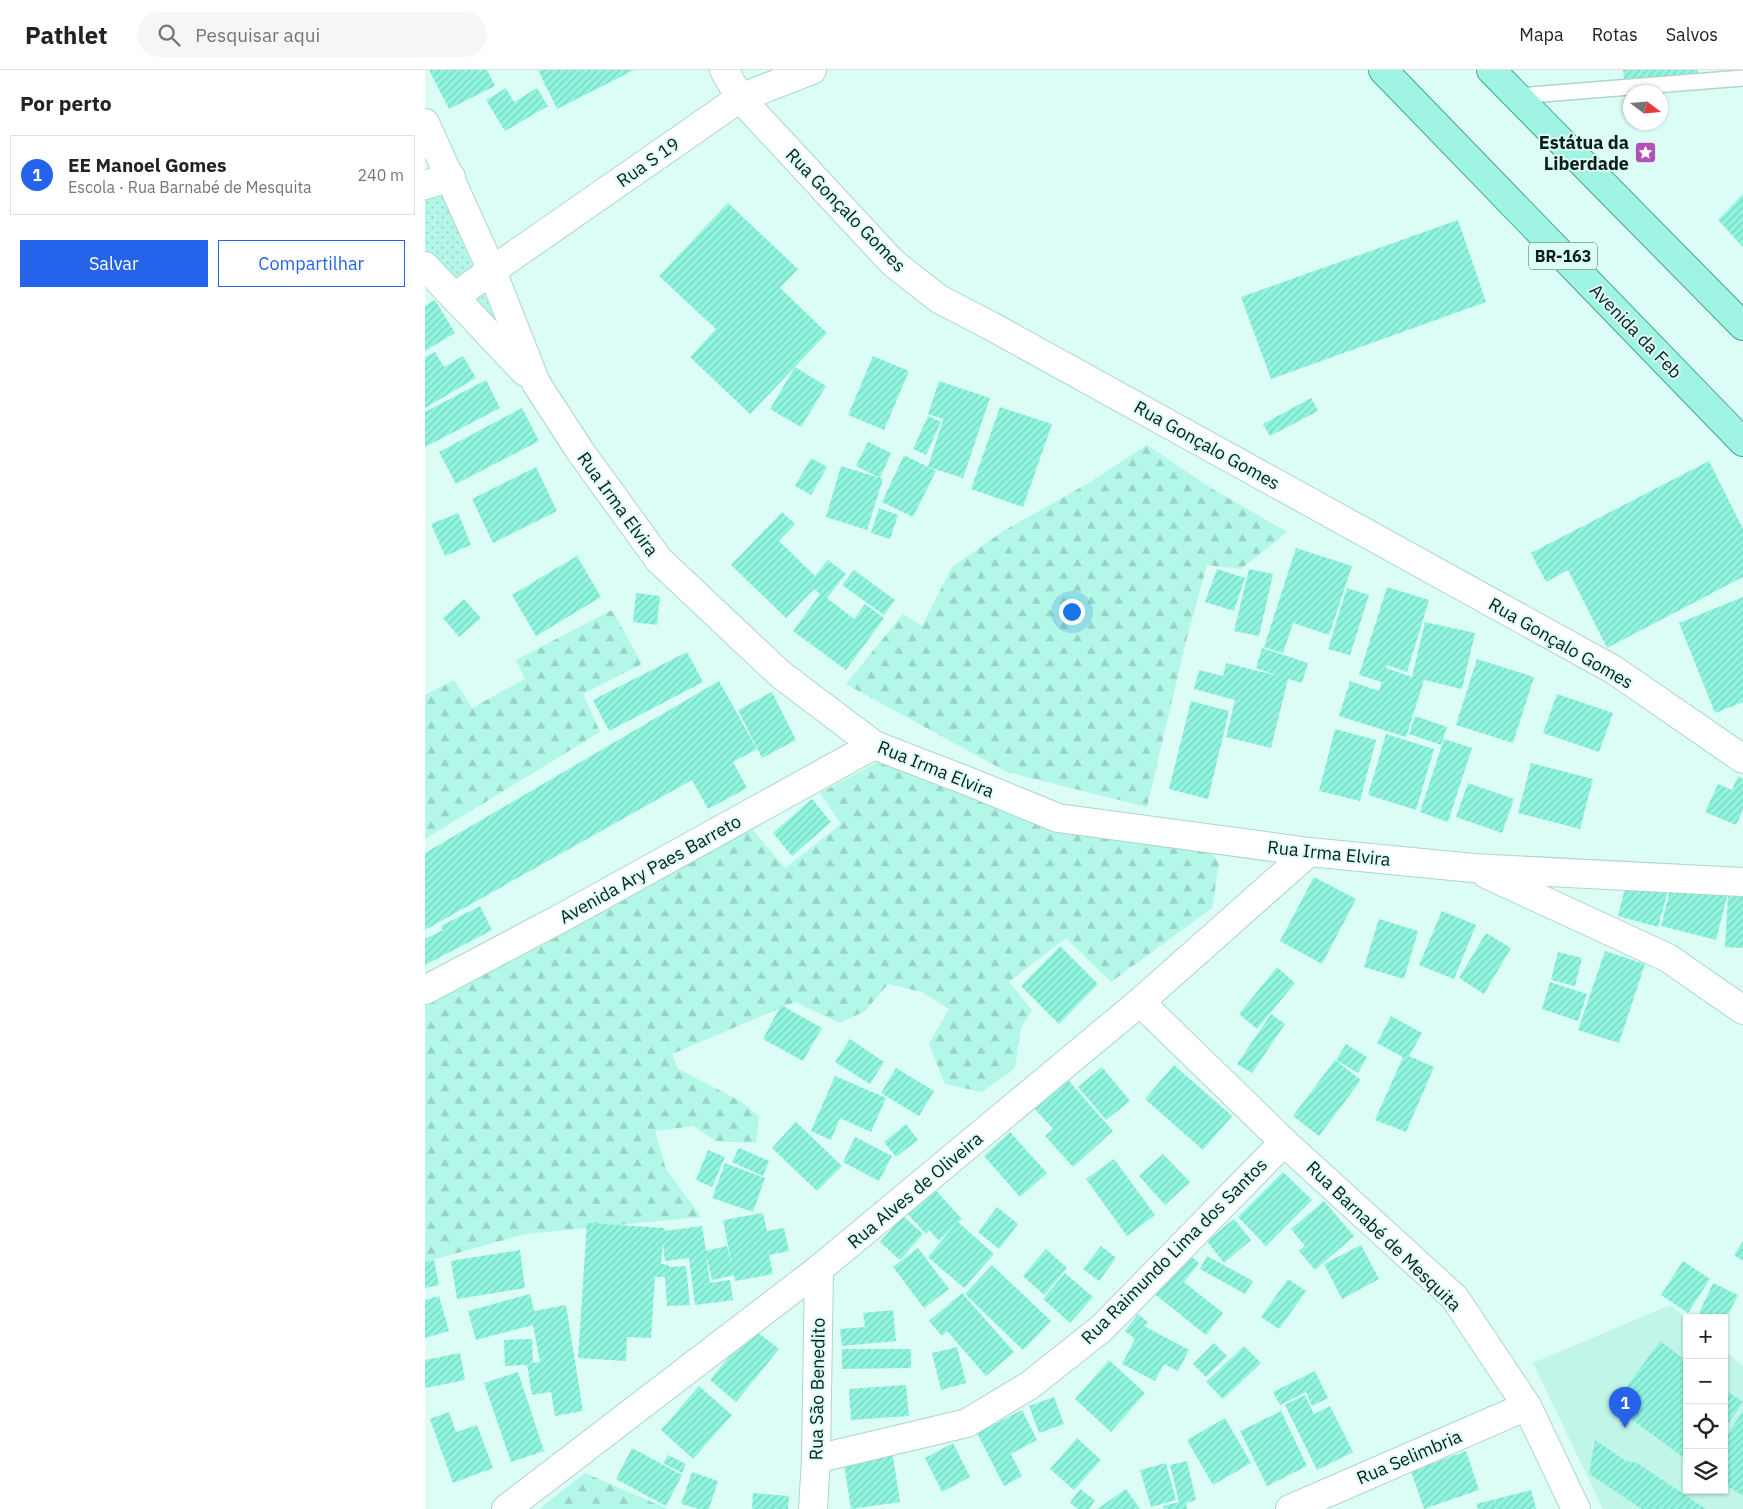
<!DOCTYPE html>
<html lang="pt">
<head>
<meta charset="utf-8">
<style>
	body { margin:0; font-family:"IBM Plex Sans",sans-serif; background:#f6f6f6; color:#222 }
	.controls { position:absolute; right:15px; bottom:15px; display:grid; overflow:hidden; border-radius:0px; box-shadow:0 1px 4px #0004 }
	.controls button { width:45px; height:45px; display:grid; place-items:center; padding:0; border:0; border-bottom:1px solid #e0e0e0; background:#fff; color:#222; font:25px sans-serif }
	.compass { position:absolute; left:1198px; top:15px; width:45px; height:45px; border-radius:50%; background:#fff; box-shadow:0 1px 4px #0004; rotate:106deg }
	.you { position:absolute; left:646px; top:541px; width:18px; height:18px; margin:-12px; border:4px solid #fff; border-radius:50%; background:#1a73e8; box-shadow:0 0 0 8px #1a73e833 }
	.badge { display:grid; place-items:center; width:32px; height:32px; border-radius:50%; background:#2563eb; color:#fff; font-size:16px; font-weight:700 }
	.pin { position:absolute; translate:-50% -41px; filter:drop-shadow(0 1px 2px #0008) }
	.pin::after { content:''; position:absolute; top:26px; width:18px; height:15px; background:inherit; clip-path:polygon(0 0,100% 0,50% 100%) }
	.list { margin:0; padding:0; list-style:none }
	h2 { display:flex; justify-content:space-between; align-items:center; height:65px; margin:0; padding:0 20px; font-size:21px }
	h2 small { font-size:16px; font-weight:400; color:#767676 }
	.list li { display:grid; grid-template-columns:32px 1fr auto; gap:15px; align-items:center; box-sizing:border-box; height:80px; margin:0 10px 10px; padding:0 10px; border:1px solid #e0e0e0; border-radius:0px }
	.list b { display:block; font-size:19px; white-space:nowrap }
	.list p { margin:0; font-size:16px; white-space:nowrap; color:#767676 }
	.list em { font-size:16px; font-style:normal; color:#767676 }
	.actions { display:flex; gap:10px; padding:15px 20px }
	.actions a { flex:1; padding:11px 0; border:1px solid #2563eb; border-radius:0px; text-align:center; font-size:18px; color:#2563eb }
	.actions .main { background:#2563eb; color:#fff }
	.icon { flex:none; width:28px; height:28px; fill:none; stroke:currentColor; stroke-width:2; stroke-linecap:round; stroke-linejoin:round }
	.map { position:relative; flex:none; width:1318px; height:1439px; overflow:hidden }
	header { display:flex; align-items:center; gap:30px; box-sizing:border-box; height:70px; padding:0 25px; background:#fff; border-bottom:1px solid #e0e0e0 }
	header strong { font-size:24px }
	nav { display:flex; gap:28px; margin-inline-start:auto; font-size:18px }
	.search { width:350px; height:45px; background:#f6f6f6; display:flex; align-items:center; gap:12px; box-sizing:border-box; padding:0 18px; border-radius:28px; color:#767676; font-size:19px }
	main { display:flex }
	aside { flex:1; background:#fff }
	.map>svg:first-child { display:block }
</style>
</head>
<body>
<header>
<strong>Pathlet</strong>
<div class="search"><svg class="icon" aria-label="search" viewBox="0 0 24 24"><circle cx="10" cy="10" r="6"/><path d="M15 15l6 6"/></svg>Pesquisar aqui</div>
<nav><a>Mapa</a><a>Rotas</a><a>Salvos</a></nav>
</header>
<main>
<aside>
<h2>Por perto<small></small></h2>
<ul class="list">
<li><span class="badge">1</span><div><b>EE Manoel Gomes</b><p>Escola · Rua Barnabé de Mesquita</p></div><em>240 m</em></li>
</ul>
<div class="actions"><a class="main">Salvar</a><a>Compartilhar</a></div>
</aside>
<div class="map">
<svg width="1318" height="1439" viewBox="0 0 1318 1439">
	<defs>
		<pattern id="grass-dots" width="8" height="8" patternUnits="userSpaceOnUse" patternTransform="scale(1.25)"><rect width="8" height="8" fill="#b2f7e7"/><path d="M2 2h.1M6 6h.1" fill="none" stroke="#98d3c6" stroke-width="1.8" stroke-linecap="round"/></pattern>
		<pattern id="forest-firs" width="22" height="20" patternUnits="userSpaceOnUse" patternTransform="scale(1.25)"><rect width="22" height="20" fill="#b2f7e7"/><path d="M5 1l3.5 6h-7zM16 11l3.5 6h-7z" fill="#98d3c6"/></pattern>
		<pattern id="building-hatch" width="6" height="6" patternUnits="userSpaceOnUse" patternTransform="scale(1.25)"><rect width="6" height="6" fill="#90f5df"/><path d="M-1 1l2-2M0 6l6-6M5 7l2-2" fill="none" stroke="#7bd2bf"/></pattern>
	</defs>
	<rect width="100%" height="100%" fill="#dbfdf5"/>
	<polygon fill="#c1f5e8" points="1245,1235 1262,1249 1262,1420 1299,1420 1299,1280 1318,1296 1318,1439 1178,1439 1108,1293"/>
	<polygon fill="url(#grass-dots)" points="12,119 18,125 78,269 0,183 0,121"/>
	<g fill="url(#forest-firs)">
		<polygon points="722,375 786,418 862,462 816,499 782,495 760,575 722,737 582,702 421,614 478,544 497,556 527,497 580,460 662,414"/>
		<polygon points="187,540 217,594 158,624 175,662 0,769 0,625 29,610 47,638 100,609 91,590"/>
		<polygon points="457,690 785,779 794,794 787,838 686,912 641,868 584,912 607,940 596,958 590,998 557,1022 520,1014 504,974 524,939 497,922 463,914 440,941 415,953 370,932 247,984 253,999 315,1031 334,1046 331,1073 291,1071 268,1056 230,1061 241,1099 276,1147 100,1164 0,1192 0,931 326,758 360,798 416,754 395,723"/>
		<polygon points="160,1403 243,1439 114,1439"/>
	</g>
	<g fill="url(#building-hatch)">
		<polygon points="4,0 62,0 70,16 24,39"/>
		<polygon points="113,0 209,0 132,39"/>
		<polygon points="1198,0 1273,0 1273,3 1199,10"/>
		<polygon points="81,18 89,32 112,18 123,36 80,61 61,30"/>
		<polygon points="1318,124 1318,177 1293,150"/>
		<polygon points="303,133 373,199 355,218 402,263 325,344 265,287 291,259 234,206"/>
		<polygon points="1033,150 1061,232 846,309 816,227"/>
		<polygon points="10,230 30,263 0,281 0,236"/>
		<polygon points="10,282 19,297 38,286 51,308 0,338 0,287"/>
		<polygon points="448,286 484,301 459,360 423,345"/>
		<polygon points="370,297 401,316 376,357 345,339"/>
		<polygon points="61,310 75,338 0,377 0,342"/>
		<polygon points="514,311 565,328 538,408 503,397 519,347 518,349 503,344"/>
		<polygon points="886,328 893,341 845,366 838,354"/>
		<polygon points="575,337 627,354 598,437 546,419"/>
		<polygon points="97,338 114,371 31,414 14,382"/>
		<polygon points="503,346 516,352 501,385 488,379"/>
		<polygon points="443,372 466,383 455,408 431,396"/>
		<polygon points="479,385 511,401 488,447 457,432"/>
		<polygon points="386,388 402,397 386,425 370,416"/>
		<polygon points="1284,391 1318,459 1318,507 1182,578 1143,500 1121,512 1106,483"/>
		<polygon points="416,396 458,409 442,460 401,447"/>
		<polygon points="111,397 132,441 68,473 47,429"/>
		<polygon points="454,438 473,445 465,469 446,463"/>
		<polygon points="357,442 370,454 354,471 390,506 403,490 421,504 402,528 429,549 440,534 459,548 421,600 368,561 395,524 389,519 361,548 306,495"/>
		<polygon points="33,443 46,475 20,486 6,454"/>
		<polygon points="871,478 927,496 904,565 868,553 858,583 839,577"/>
		<polygon points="152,486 176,527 111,566 87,525"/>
		<polygon points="792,499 820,508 809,541 780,532"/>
		<polygon points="824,499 848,504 834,566 809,561"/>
		<polygon points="429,500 470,530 459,545 417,515"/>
		<polygon points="962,517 1004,530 982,602 962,595 961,598 987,607 1000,552 1050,563 1037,619 999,610 981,667 914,646 925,611 954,621 957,612 934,605"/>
		<polygon points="922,518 944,525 925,585 903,579"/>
		<polygon points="211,523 235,526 232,555 208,552"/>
		<polygon points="1318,527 1318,632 1290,643 1254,553"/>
		<polygon points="39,529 56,548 34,567 18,548"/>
		<polygon points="837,578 883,593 877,613 863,609 846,678 801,667 810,630 769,619 774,600 798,606 801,593 853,606 831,598"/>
		<polygon points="262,582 278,612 184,661 168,630"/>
		<polygon points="1052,589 1109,607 1088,673 1031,655"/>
		<polygon points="294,611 332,679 308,692 322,718 283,739 267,710 0,860 0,783"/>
		<polygon points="347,622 371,670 337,688 313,640"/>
		<polygon points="1132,624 1188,643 1174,682 1118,663"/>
		<polygon points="766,631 804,641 783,729 744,719"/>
		<polygon points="990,646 1022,657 1016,675 984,664"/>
		<polygon points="910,659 951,670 935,731 894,721"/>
		<polygon points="961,664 1009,679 991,740 943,725"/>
		<polygon points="1019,669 1047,678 1023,752 995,742"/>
		<polygon points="1106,693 1168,709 1155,759 1093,743"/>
		<polygon points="1313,706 1318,709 1318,740 1311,755 1280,742 1293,714 1307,720"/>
		<polygon points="1043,713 1089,729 1077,763 1031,747"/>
		<polygon points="387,729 406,752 367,786 348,763"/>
		<polygon points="889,807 931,829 897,894 855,871"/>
		<polygon points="1202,810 1243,821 1233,857 1193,846"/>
		<polygon points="1247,812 1302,826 1291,870 1236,856"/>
		<polygon points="1303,825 1318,826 1318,878 1300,877"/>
		<polygon points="55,836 67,860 0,895 0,869 18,860 16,856"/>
		<polygon points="1017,841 1051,855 1029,909 994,895"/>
		<polygon points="954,849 993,861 979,909 939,897"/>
		<polygon points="1061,863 1086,878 1059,924 1034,908"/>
		<polygon points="635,876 673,914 634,954 596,916"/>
		<polygon points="1180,881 1220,894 1194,973 1153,960"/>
		<polygon points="1133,882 1157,888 1150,916 1126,910"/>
		<polygon points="852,897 870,913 832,959 814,944"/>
		<polygon points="1125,912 1162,924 1153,951 1117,939"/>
		<polygon points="356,935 397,958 378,991 338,969"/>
		<polygon points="846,944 860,954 827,1003 812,994"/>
		<polygon points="966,946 997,963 984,986 1009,997 981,1062 950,1050 978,987 952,973"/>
		<polygon points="425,969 459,992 445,1014 410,992"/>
		<polygon points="921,974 942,987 933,1003 911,990"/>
		<polygon points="910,990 936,1010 894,1066 868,1046"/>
		<polygon points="749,995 807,1046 778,1080 720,1029"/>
		<polygon points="677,997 705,1031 681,1050 653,1017"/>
		<polygon points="471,998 509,1021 494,1046 456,1023"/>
		<polygon points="410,1006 461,1028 446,1062 415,1048 406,1070 386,1061"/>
		<polygon points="643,1010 688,1061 648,1097 620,1066 628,1059 610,1039"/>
		<polygon points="371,1052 417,1096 392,1121 347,1078"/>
		<polygon points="481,1054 493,1070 471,1087 459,1072"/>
		<polygon points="585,1062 622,1103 595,1127 559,1086"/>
		<polygon points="430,1067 467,1086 454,1111 418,1092"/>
		<polygon points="314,1078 344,1091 338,1106 307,1092"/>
		<polygon points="283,1080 300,1087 287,1117 271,1110"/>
		<polygon points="738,1084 765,1112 740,1135 714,1106"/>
		<polygon points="689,1089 730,1145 702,1166 661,1109"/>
		<polygon points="300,1093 340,1108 328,1142 287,1128"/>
		<polygon points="858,1102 887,1130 841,1176 813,1147"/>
		<polygon points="506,1115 537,1149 533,1152 569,1184 539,1218 503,1187 531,1154 514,1171 504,1160 501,1164 479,1140"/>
		<polygon points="899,1131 929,1166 890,1200 874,1181 880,1176 866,1159"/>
		<polygon points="572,1137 593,1154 574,1179 553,1162"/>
		<polygon points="338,1143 342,1161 359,1158 364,1181 344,1185 348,1204 310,1211 309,1205 287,1210 281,1185 285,1213 305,1210 308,1230 270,1235 264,1188 240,1191 238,1173 236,1194 244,1195 244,1197 261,1196 265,1235 242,1236 240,1207 230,1207 226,1268 202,1267 201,1291 153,1288 162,1153 239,1158 239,1161 277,1156 281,1181 302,1176 307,1196 298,1150"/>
		<polygon points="478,1146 498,1164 475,1190 455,1172"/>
		<polygon points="809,1149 826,1170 799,1193 782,1171"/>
		<polygon points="1318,1171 1318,1191 1309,1185"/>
		<polygon points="936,1175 954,1209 917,1229 899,1194"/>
		<polygon points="676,1176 691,1188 674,1211 658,1199"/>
		<polygon points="493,1178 524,1219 499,1238 468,1197"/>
		<polygon points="621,1179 642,1198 619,1225 598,1206"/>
		<polygon points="95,1180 100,1218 32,1229 26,1191"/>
		<polygon points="760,1181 774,1193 759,1212 798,1243 781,1265 727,1222"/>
		<polygon points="782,1186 828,1211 820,1224 775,1199"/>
		<polygon points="9,1190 14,1215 0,1218 0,1192"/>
		<polygon points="1258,1191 1285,1209 1263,1243 1236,1225"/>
		<polygon points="567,1195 626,1251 598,1280 540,1224"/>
		<polygon points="640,1203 668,1227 645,1253 618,1229"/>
		<polygon points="863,1209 881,1221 854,1259 836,1247"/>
		<polygon points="1288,1213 1313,1225 1299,1253 1299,1248 1285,1248 1274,1243"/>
		<polygon points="537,1223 589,1282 561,1306 522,1261 517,1266 504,1251"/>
		<polygon points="105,1224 109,1241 141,1235 158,1341 130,1346 126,1322 107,1325 102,1295 80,1296 79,1270 107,1269 108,1293 115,1292 108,1255 51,1270 43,1241"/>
		<polygon points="14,1226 24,1261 0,1268 0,1230"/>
		<polygon points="468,1240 471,1271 417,1276 415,1259 440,1257 438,1243"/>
		<polygon points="713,1244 723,1252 719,1256 764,1280 753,1301 739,1294 730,1311 697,1294 710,1269 700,1261"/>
		<polygon points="327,1258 354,1279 311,1332 285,1310"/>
		<polygon points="1235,1271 1262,1291 1262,1390 1188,1336"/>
		<polygon points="789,1273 802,1286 781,1307 768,1294"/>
		<polygon points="819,1276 836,1293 798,1329 781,1312"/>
		<polygon points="532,1277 541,1313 516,1320 507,1283"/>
		<polygon points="417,1279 486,1279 486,1298 417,1299"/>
		<polygon points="35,1283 40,1310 0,1318 0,1290"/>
		<polygon points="684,1290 720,1323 686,1362 650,1329"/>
		<polygon points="890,1301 903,1328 887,1336 881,1322 855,1335 848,1322"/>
		<polygon points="93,1302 119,1381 86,1392 59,1313"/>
		<polygon points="481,1315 484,1346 426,1350 424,1319"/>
		<polygon points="274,1316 307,1345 268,1389 236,1360"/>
		<polygon points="1299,1319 1318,1332 1299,1359"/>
		<polygon points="880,1325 889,1344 905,1336 928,1382 892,1400 860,1335"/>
		<polygon points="629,1327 639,1354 614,1363 604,1336"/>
		<polygon points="597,1340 612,1370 586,1384 597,1406 579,1416 552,1363"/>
		<polygon points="856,1341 882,1396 842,1416 815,1361"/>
		<polygon points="1318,1341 1318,1426 1299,1414 1299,1369"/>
		<polygon points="24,1342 31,1362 52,1355 68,1398 28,1413 5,1349"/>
		<polygon points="800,1348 826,1393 788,1415 762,1370"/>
		<polygon points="652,1368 676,1390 649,1420 625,1399"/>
		<polygon points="1170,1370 1201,1391 1212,1393 1281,1439 1217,1439 1164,1404"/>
		<polygon points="528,1373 545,1407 517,1422 500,1388"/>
		<polygon points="207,1378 257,1405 241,1436 191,1409"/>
		<polygon points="467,1380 475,1432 426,1439 418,1388"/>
		<polygon points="1041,1381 1054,1420 999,1439 986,1401"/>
		<polygon points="243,1385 261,1394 257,1403 238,1393"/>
		<polygon points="762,1391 771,1430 761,1433 762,1439 739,1439 738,1436 754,1432 745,1395"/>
		<polygon points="741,1393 751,1430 726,1437 715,1400"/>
		<polygon points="267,1402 293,1411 284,1439 274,1439 256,1434"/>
		<polygon points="655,1419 670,1430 664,1439 653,1439 645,1433"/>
		<polygon points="701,1419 715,1439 672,1439"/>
		<polygon points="1106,1420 1111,1439 1053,1439 1051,1434"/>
		<polygon points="328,1423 364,1426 363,1439 327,1439"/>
	</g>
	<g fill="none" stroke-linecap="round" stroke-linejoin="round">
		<defs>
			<polyline id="lane" points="1092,26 1318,8"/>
			<g id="street">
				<polyline points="299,0 315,28 468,193 514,229 566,256 1189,600 1318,689"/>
				<polyline points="0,53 67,201 111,313 155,381 234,490 355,604 449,675 545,712 633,748 884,782 1048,798 1318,812"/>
				<polyline points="0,115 26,107"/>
				<polyline points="0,196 100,302"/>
				<polyline points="29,227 315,28 387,0"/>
				<polyline points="1061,804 1243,888 1318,940"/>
				<polyline points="0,920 138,847 449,675"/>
				<polyline points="715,932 859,1072 1030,1228 1102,1336 1151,1439"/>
				<polyline points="391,1389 542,1353 605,1315 677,1258 859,1072"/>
				<polyline points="81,1439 394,1199 715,932 884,782"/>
				<polyline points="388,1439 391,1389 394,1199"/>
				<polyline points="865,1439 1102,1336"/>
			</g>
			<g id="primary">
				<polyline points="958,0 1318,372"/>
				<polyline points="1066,0 1318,256"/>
			</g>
		</defs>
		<use href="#lane" stroke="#add6cc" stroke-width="18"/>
		<use href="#street" stroke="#add6cc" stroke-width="30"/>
		<use href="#primary" stroke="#44a491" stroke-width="30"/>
		<use href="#lane" stroke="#fff" stroke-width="15"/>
		<use href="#street" stroke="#fff" stroke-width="28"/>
		<use href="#primary" stroke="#a0f4e3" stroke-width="28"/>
	</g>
	<defs>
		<symbol id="sight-square" viewBox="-11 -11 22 22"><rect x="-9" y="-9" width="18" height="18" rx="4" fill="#b54fb4" stroke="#dbfdf5"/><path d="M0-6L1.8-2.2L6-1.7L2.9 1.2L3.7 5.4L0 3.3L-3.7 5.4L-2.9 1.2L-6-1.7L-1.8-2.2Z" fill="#fff"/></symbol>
	</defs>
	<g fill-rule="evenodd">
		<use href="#sight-square" x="1208" y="70" width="25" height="25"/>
	</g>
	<g text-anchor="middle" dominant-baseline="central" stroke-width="4" stroke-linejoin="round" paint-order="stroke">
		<rect fill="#dbfdf5" stroke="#4b605c" stroke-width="1" x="1104" y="172.5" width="68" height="27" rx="4"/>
		<g font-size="16" font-weight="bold" fill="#0d1d1a">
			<text x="1138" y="186">BR-163</text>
		</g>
		<g font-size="18" font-weight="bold" fill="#0d1d1a" stroke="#dbfdf5" text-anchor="end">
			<text x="1204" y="72">Estátua da<tspan x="1204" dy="21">Liberdade</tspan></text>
		</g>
		<g font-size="18" fill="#0d1d1a" stroke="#dbfdf5">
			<text transform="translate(223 92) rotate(-35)">Rua S 19</text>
			<text transform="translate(421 140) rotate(46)">Rua Gonçalo Gomes</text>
			<text transform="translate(1211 261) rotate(46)">Avenida da Feb</text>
			<text transform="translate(782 375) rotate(29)">Rua Gonçalo Gomes</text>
			<text transform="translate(193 434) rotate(54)">Rua Irma Elvira</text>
			<text transform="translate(1136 573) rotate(30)">Rua Gonçalo Gomes</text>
			<text transform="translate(511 699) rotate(22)">Rua Irma Elvira</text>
			<text transform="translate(904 783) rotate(6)">Rua Irma Elvira</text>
			<text transform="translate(225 799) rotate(-29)">Avenida Ary Paes Barreto</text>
			<text transform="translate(490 1120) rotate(-40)">Rua Alves de Oliveira</text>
			<text transform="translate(959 1166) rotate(44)">Rua Barnabé de Mesquita</text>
			<text transform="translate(749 1181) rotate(-45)">Rua Raimundo Lima dos Santos</text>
			<text transform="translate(392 1319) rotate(-89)">Rua São Benedito</text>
			<text transform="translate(984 1387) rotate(-23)">Rua Selimbria</text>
		</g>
	</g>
</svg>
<div class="controls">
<button>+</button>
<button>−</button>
<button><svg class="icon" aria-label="locate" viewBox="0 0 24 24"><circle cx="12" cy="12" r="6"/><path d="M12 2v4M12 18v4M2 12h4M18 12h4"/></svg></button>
<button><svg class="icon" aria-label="layers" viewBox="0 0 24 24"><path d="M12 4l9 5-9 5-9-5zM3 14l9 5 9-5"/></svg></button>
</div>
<svg class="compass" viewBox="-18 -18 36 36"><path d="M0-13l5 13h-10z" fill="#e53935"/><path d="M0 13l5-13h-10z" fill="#767676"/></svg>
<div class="you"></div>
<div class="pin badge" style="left:1200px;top:1358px">1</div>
</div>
</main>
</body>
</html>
